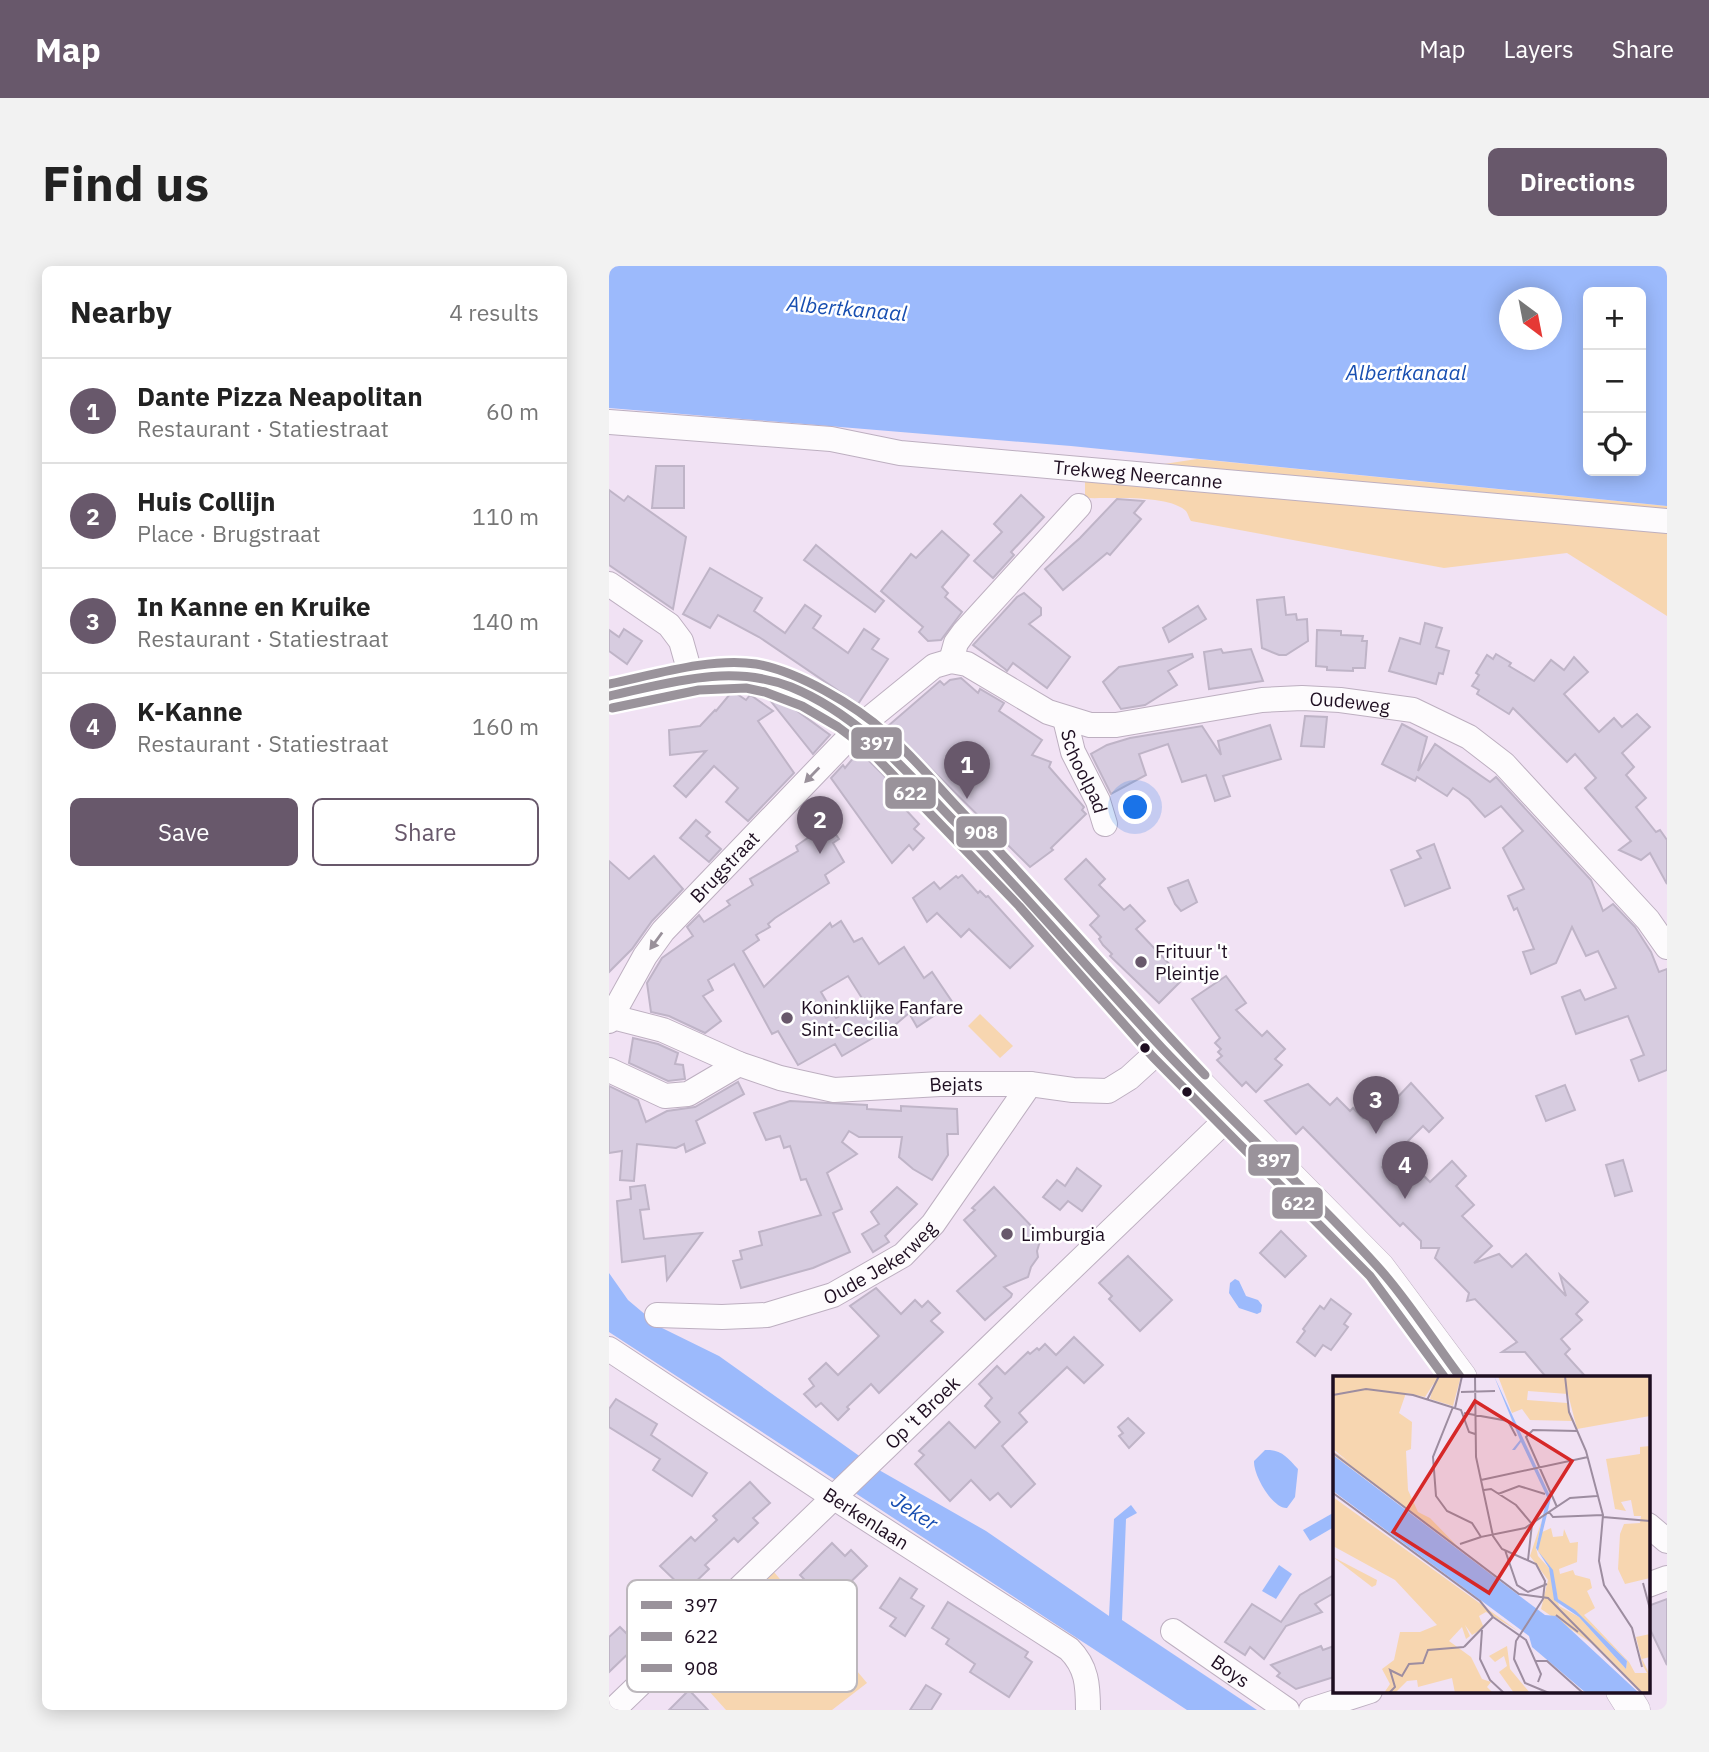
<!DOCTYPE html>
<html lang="en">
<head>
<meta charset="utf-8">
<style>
	body { margin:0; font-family:"IBM Plex Sans",sans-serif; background:#f2f2f2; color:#222 }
	.controls { position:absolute; right:21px; top:21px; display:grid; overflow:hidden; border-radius:10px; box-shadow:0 4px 18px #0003 }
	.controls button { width:63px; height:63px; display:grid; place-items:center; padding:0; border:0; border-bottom:2px solid #e0e0e0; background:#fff; color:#222; font:35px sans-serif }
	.compass { position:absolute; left:890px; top:21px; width:63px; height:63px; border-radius:50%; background:#fff; box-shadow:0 4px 18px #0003; rotate:148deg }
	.you { position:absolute; left:527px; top:542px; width:24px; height:24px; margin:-18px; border:5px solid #fff; border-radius:50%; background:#1a73e8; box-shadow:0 0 0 10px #1a73e833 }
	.badge { display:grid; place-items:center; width:46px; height:46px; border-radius:50%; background:#68586b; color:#fff; font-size:23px; font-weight:700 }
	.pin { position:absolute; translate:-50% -58px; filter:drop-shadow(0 2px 4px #0008) }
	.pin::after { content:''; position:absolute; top:37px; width:24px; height:21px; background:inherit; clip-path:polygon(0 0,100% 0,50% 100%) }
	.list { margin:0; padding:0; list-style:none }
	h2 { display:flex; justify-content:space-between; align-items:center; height:91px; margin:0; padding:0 28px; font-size:30px }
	h2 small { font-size:23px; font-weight:400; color:#767676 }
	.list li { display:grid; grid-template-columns:46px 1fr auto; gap:21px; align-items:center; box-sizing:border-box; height:105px; padding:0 28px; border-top:2px solid #e0e0e0 }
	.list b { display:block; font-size:26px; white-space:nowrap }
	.list p { margin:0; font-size:23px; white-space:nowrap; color:#767676 }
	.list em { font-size:23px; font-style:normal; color:#767676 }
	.actions { display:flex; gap:14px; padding:21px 28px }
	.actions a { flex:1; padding:16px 0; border:2px solid #68586b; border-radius:10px; text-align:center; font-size:24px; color:#68586b }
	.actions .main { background:#68586b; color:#fff }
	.icon { flex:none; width:38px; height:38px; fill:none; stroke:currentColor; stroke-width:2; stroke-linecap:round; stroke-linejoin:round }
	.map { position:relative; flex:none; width:1058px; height:1444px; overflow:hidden; border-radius:10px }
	header { display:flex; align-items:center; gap:42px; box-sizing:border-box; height:98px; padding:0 35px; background:#68586b; color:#fff }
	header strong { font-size:33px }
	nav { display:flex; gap:38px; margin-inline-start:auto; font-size:24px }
	.intro { display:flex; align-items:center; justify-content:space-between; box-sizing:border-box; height:168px; padding:0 42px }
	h1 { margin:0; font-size:49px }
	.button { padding:18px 32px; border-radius:10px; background:#68586b; color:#fff; font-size:24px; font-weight:700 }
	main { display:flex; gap:42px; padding:0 42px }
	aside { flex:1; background:#fff; border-radius:10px; box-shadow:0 4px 18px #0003 }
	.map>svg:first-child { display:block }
</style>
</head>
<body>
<header>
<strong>Map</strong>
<nav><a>Map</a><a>Layers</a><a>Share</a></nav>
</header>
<div class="intro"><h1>Find us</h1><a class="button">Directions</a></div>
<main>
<aside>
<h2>Nearby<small>4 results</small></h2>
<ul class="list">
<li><span class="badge">1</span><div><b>Dante Pizza Neapolitan</b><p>Restaurant · Statiestraat</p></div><em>60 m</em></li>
<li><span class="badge">2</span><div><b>Huis Collijn</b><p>Place · Brugstraat</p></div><em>110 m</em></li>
<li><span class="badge">3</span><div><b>In Kanne en Kruike</b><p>Restaurant · Statiestraat</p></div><em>140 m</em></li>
<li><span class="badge">4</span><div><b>K-Kanne</b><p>Restaurant · Statiestraat</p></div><em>160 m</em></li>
</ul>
<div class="actions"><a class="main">Save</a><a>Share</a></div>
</aside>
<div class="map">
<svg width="1058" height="1444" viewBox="0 0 1058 1444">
	<rect width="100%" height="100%" fill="#f1e2f4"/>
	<g fill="#f7d6b0">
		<path d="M588,193L1058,240V350L958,287L835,302L582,255C581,254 578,246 577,245C559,228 500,233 476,232V210Z"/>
		<polygon points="371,748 404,780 391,792 359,760"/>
		<polygon points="165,1306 258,1417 223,1444 117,1444 73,1395"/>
	</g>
	<g fill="#9cbafc" fill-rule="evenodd">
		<path d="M0,0H1058V240L462,180L0,142ZM1032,26V205H979V26ZM900,32H942V74H900Z"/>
		<polygon points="0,1007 19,1034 51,1061 110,1090 270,1204 377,1265 500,1350 505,1253 522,1239 528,1247 517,1253 513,1354 648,1444 578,1444 0,1066"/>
		<polygon points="626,1013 630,1015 637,1030 649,1034 653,1039 652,1046 648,1048 630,1042 620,1027 621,1017"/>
		<path d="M656,1184C672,1183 679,1192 689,1203L686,1231L678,1242C663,1243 644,1208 645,1195Z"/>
		<polygon points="724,1247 725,1261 701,1275 694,1264"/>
		<polygon points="670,1299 683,1308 667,1333 653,1325"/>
	</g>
	<g fill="#d7cce0" stroke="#bfb4c7" stroke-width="2" fill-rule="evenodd">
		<polygon points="47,200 75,200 75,242 43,242"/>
		<polygon points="0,224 15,235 19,230 77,271 64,343 0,299"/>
		<polygon points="412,229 435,251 402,286 405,289 384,312 365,295 393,266 385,258"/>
		<polygon points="508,233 535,235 525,247 532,253 501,289 498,287 454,324 436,303 471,272"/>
		<polygon points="333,265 360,289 333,321 339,327 336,331 353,346 332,374 319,375 310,366 314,361 272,325 302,288 307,292"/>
		<polygon points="207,279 275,335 266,346 195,294"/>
		<polygon points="101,302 153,332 145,345 176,367 196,339 212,350 204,362 239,387 255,363 270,373 263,383 279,393 249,438 150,371 109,349 101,362 74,348"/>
		<polygon points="415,327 432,342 432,349 420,358 461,391 438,422 404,397 398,405 396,403 364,379 408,331"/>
		<polygon points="675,331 677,349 687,348 688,354 698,353 699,375 677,389 670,389 653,382 648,334"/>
		<polygon points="589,340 597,353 560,376 554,362"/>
		<polygon points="816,357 833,362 827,381 840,385 834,408 830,407 827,418 780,405 791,372 811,378"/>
		<polygon points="15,363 33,375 18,398 0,385 0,364 10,371"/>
		<polygon points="708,364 732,365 732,369 754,370 753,375 758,375 756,402 744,402 744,405 718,404 718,401 707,400"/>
		<polygon points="612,383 614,387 642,383 654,415 600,423 595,386"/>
		<polygon points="583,388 584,391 559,405 568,419 536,439 512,443 494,416 510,401"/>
		<polygon points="887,388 902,397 900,400 925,415 942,394 955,404 965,391 979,406 955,428 990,466 1005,452 1013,461 1028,448 1041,461 1013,487 1025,501 1017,509 1037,532 1027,541 1047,566 1051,564 1058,574 1058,618 1041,587 1032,594 1010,584 1022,575 976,522 987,512 966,488 958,496 904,442 900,448 868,428 870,424 863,420 870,409 867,407 878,389 884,393"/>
		<polygon points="352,412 369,427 371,423 395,437 390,445 433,474 423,489 442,496 440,501 475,541 473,544 477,548 442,582 444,584 421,601 279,460 331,415 335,419 341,414"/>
		<polygon points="121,428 128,428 137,434 141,429 143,430 164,445 149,455 185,507 139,555 117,536 129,522 105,500 77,531 65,520 97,485 61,489 60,464 91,460 106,444 107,445"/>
		<polygon points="161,434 184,442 221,469 204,488"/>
		<polygon points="696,450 718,451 715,481 692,480"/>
		<polygon points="793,458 818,471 809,505 826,478 881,516 887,511 982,614 994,645 1004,638 1026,661 1042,686 1050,706 1058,703 1058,804 1030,815 1022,794 1035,789 1019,750 967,768 953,731 971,724 976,734 1007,722 989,685 977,690 963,661 947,697 922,708 914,686 925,683 908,642 905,644 899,630 915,623 894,582 914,565 892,540 876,551 860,533 844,522 838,530 808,511 806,515 773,498"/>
		<polygon points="661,459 672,493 614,510 621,530 606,535 597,509 573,516 559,478 530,488 537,509 502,528 482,488 498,479 521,472 593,460 612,489 609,475"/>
		<polygon points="250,485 302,536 296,543 310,558 305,563 315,572 304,584 300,579 283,597 222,512 234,499 236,502"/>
		<path d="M212,547L230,573L224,577L235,596L216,609L220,617L166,652L159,658L161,661L147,669L150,674L134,685L155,721L221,657L223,661L232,655L245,676L253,672L270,698L295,681L315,712L323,706L344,737L308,761L300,747L286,759L233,790L226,778L189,799L169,765L163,768L125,698L99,714L104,724L94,730L112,755L96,767L60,750L42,746L38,717L53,692L84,670L78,661L90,649L95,656L121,639L118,635L144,619L141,613L189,585L187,580L203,569L195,556ZM239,710L256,737L227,752L212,726Z"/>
		<polygon points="87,554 101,566 97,570 112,583 100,596 71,572"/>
		<polygon points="825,578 841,622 796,640 782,604 812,592 808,585"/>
		<polygon points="45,590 74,623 43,655 23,683 0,706 0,595 20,613"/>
		<polygon points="477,593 496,613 490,619 515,644 521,639 536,655 527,663 567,705 572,715 550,737 501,690 503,688 494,679 490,673 492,671 481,659 490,650 456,613"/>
		<polygon points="353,609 369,627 371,625 377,631 379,630 424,680 401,702 360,663 352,671 328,647 318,656 304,632 325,616 331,623 347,610 349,612"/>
		<polygon points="579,614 588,636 572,645 566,638 559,622"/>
		<polygon points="617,710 637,737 627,744 653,770 658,765 676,783 666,793 673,799 647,826 637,816 633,820 608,794 613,790 609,786 612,783 606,777 611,772 583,733"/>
		<polygon points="24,772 49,778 69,787 66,798 74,799 76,813 59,815 20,797"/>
		<polygon points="129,816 135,828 87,855 96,877 77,886 75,878 67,882 28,878 25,915 11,914 13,885 0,887 0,820 29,834 37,856 58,845 86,841"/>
		<polygon points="802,817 834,852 820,866 814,860 773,901 795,925 812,907 821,916 843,895 857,910 847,920 865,939 853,950 883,980 865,997 890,988 903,1001 917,988 957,1030 951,1009 979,1036 967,1048 973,1054 952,1073 961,1083 956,1088 977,1111 937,1111 916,1086 893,1086 908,1076 866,1033 858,1035 860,1027 826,992 830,982 812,982 812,975 794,957 791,960 694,861 687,868 656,835 699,818 721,839 728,832 741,845 744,842 754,852 777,828 784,836"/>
		<polygon points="956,819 966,844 937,855 927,830"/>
		<polygon points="181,835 258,839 258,843 292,845 292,840 348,843 349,868 338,868 339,889 323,914 304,903 290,891 293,871 250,871 240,865 233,876 248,888 218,907 233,943 224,947 241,986 204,1002 132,1022 124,995 133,993 131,985 153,979 150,966 212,949 197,913 192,914 181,880 175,882 171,870 157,874 145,847"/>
		<polygon points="1014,894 1023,925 1006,930 997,899"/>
		<polygon points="468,902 492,920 473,945 459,935 451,944 434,931 448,914 456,920"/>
		<polygon points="36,919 40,943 31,944 35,973 93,967 58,1014 56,990 13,996 8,935 22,933 21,921"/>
		<polygon points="288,921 308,938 276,970 280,976 264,986 253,968 270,958 262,946"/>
		<polygon points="385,921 428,966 431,975 428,985 429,991 422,1001 419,1011 395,1021 403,1028 402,1031 376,1054 348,1025 387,990 355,954 366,944 363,942"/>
		<polygon points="672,965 697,990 676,1011 651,987"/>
		<polygon points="519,990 563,1034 531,1065 500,1033 503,1030 490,1017"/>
		<polygon points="267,1022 292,1048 306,1034 313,1041 319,1035 331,1047 322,1055 334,1066 270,1127 262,1118 238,1141 240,1143 229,1154 212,1137 207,1141 195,1128 205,1120 200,1113 217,1097 229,1109 270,1070 241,1040"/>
		<polygon points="722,1033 742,1048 735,1058 739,1061 722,1084 714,1079 706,1090 688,1076 696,1065 694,1063 711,1040 715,1043"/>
		<polygon points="465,1071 494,1099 475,1117 458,1101 410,1147 418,1156 393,1180 426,1218 402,1241 389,1227 381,1234 362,1214 341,1235 306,1198 315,1189 310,1185 340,1156 366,1182 391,1156 376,1140 383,1132 370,1118 388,1100 396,1108 419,1086 421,1088 428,1082 430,1084 436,1078 447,1089"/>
		<polygon points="7,1133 48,1158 42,1169 98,1207 83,1230 44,1204 51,1193 0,1161 0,1143"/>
		<polygon points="519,1152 535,1167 520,1182 510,1170 514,1167 509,1161"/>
		<polygon points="141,1216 161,1237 144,1252 149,1257 129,1276 125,1272 96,1299 100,1303 77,1325 51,1300 82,1271 86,1275 108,1254 104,1250"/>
		<polygon points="223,1277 236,1290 242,1284 258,1300 219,1338 191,1309"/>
		<polygon points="725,1309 725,1327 706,1338 713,1346 677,1360 655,1393 641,1381 636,1389 616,1376 643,1338 672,1356 691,1329"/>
		<polygon points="291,1312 308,1323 302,1332 315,1340 296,1370 281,1360 287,1352 271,1342"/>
		<polygon points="1058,1333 1058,1399 1039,1359 1039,1340"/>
		<polygon points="339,1336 419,1386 416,1391 423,1396 400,1431 361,1406 366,1398 337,1378 340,1373 323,1362"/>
		<polygon points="11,1361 26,1376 22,1379 25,1382 0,1406 0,1371"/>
		<polygon points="712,1380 714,1384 725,1380 725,1411 687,1423 668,1410 671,1407 662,1399"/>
		<polygon points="317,1419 332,1428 322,1444 301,1444"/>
		<polygon points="80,1424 99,1444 60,1444"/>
	</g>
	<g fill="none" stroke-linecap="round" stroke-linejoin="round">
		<defs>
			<g id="minor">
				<path id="s1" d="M0,156L222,173L291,187L1058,255"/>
				<polyline points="0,318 60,359 72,375 83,414"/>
				<polyline points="342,395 347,377 355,366 470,240"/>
				<path id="s2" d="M456,453L464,486L489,535L496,558"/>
				<path id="s3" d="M0,750L54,764L130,798L171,812L225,824L331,818H421L464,824L499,825L520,812L553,782"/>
				<path id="s4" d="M0,755L36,690L54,665L250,461L325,400L342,395L358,398L439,446L481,459H507L653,434L693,432L731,434L804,444L860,471L895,498L1039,654L1058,681"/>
				<polyline points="0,804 56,830 79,828 130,798"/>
				<path id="s5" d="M48,1049L113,1051L158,1049L224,1029L294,989L324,958L421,818"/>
				<path id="s6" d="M0,1083L224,1231L460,1383C478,1401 479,1419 479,1444"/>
				<polyline points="1039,1259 1058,1275"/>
				<polyline points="1039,1319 1058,1312"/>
				<path id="s7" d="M564,1365L678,1444"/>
				<path id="s8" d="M4,1444L621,850"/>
				<polyline points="702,1444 761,1425"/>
			</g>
			<g id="major">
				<path d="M0,430C39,422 79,411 118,409C173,407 228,442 269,476L419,632L553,782L770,1002L852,1112"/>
				<polyline points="1013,1425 1025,1444"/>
			</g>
		</defs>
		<use href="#minor" stroke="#bdafc0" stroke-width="26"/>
		<use href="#major" stroke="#bdafc0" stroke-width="33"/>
		<use href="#minor" stroke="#fdfbfd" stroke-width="24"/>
		<use href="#major" stroke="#fdfbfd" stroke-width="32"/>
		<defs>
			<path id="bus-1" d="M0,430C60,417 122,397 182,421C250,449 296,504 346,556C417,630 483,707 553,782C623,856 700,925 768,1000C799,1034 824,1075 852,1112"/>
			<polyline id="bus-2" points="3,442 90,424 137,422 156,426 193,440 229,461 261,485 410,640 544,791 761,1010 836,1112"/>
			<path id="bus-3" d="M0,418C44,409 102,391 147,398C188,405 246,439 277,467C305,491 329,521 354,547C437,633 514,723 596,809"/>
		</defs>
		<use href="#bus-1" stroke="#fff" stroke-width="14"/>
		<use href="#bus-2" stroke="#fff" stroke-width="14"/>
		<use href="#bus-3" stroke="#fff" stroke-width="14"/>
		<use href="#bus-1" stroke="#9a939b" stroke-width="9"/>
		<use href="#bus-2" stroke="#9a939b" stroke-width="9"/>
		<use href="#bus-3" stroke="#9a939b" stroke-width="9"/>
	</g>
	<defs><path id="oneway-solid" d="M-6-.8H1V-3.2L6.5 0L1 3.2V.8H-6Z" transform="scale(1.75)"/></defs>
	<g fill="#99909a">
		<use href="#oneway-solid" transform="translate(203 509) rotate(134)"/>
		<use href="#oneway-solid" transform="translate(47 675) rotate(126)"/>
	</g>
	<g fill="#68586b" stroke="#fff" stroke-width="2.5">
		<circle cx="532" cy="696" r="7"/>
		<circle cx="178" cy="752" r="7"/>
		<circle cx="398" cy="968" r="7"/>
	</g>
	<g fill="#1e0e21" stroke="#fff" stroke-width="2.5">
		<circle cx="536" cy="782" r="6"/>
		<circle cx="578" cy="826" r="6"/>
	</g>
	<g text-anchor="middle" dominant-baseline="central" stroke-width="5" stroke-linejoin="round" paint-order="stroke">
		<g font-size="19" fill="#1e0e21" stroke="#fff">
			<text stroke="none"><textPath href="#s1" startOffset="532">Trekweg Neercanne</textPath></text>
			<text stroke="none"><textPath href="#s4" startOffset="919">Oudeweg</textPath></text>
			<text stroke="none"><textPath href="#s2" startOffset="56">Schoolpad</textPath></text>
			<text stroke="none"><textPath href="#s4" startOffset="194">Brugstraat</textPath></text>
			<text stroke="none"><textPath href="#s3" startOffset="360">Bejats</textPath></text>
			<text stroke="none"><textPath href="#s5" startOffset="236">Oude Jekerweg</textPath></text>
			<text stroke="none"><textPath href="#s8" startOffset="429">Op 't Broek</textPath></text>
			<text stroke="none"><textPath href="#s6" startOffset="308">Berkenlaan</textPath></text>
			<text stroke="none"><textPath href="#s7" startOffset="70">Boys</textPath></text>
		</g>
		<g font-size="19" fill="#1e0e21" stroke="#fff" text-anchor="start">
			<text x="546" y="685">Frituur 't<tspan x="546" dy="22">Pleintje</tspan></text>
			<text x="192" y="741">Koninklijke Fanfare<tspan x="192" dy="22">Sint-Cecilia</tspan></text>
			<text x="412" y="968">Limburgia</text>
		</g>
		<g font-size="21" font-style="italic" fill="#184fb1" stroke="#fff">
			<text transform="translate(238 42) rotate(5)">Albertkanaal</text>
			<text x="797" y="106">Albertkanaal</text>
			<text transform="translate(306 1245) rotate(33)">Jeker</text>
		</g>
	</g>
	<g transform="translate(724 1110)">
		<rect width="317" height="317" fill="#f1e2f4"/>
		<path d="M5,0H128L120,30L97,23L101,7L92,21L73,17L66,37L79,46L78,73L73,75L75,114L85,136L97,142L125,171L0,79V75L16,86L0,73V2ZM165,0H317V40L244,53L235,18L195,15L194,24L234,27L239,45L197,44L189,33L179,37ZM317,70V202L292,208L285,193L287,158L291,148L307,147L308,140H301L298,124L288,126L293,135L282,133L273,83L307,78V71ZM0,121L185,255L153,236L146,240L151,252L139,259L132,249L137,260L133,263L129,251L116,265L138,281L149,303L158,306L154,311L160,317H122L119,302L85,311L84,304L74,305L62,317H51L57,308L49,293L61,284L67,256H87L104,249L62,204L0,170ZM209,144L203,172L205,180L216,192L226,230L246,241L293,293L294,285L258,250L225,223L219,194L205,175L207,157L218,152L220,161L230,160L231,153L237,167L245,166L244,186L226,193L227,198L240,194L242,199L257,203L259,212L254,215L262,232L251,239L296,286L302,297H314L310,290L303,261L317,258V281L309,283L317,299V317H310L267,273L208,233L215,204L197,180ZM0,181L44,204L43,209L39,211ZM174,270L177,293L197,317H181L166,296L174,290L171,280L162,286L156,280Z" fill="#f7d6b0"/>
		<path d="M161,0L218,122L205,175L220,194L225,223L242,234L294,285L293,293L246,241L221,224L216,192L203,172L214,121L188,66L182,74H179L187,64ZM0,79L212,239L223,240L306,317H253L199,271L196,260L0,115Z" fill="#9cbafc"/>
		<path fill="none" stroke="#9d8da0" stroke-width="2" d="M142,0L143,81L160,160L169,173L203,188L212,205L210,223L183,265L181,283L192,307L216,317M232,0L236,36L253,75L270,139L266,185L271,209L299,252L309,291M128,16L162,15M0,19L33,13L80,19L128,34L136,56L142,58M94,24L106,0M120,31L100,81L103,120L114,135L139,147L148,161L192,152L237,122L264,120M122,32L129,0M131,37L175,45L183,60M0,77L186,218L215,222L309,317M148,104L255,81M151,114L158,113L183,129L199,148L195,184M0,117L147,225L160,241M165,118L186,110L212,118M224,131L193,61L200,54L244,55M216,136L220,141L270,139M270,141L317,145M127,168L148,161M172,174L184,209L195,216L214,208M310,207L317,233M223,239L245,256M160,241L193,264L208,298L205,306M149,254L147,283L157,304L171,317M131,271L160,241M203,285H214L250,317M56,317L62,311L57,294L69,300L76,288L90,287L95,274L131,271"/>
		<path fill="#d62828" fill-opacity="0.15" stroke="#d62828" stroke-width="3.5" d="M142,25L239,85L156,217L60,156Z"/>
		<rect width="317" height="317" fill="none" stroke="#1e0e21" stroke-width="3.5"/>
	</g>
	<rect x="18" y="1314" width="230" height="112" rx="10" fill="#fff" stroke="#bcb7bc" stroke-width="2"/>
	<rect x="32" y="1335" width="31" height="8" fill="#9a939b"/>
	<rect x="32" y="1366" width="31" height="9" fill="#9a939b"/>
	<rect x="32" y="1398" width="31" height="8" fill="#9a939b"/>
	<g font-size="19" fill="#1e0e21">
		<text x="75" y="1346">397</text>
		<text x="75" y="1377">622</text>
		<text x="75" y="1409">908</text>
	</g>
	<g stroke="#fff" stroke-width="2.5">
		<rect x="241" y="460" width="53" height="34" rx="7" fill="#9a939b"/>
		<rect x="275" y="510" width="53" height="34" rx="7" fill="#9a939b"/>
		<rect x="346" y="549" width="53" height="34" rx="7" fill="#9a939b"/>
		<rect x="638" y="877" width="53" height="34" rx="7" fill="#9a939b"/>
		<rect x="662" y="920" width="53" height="34" rx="7" fill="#9a939b"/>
	</g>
	<g font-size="19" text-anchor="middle" font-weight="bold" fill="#fff">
		<text x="268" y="484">397</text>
		<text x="301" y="534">622</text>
		<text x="372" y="573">908</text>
		<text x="665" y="901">397</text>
		<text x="689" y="944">622</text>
	</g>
</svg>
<div class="controls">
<button>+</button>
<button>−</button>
<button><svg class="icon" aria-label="locate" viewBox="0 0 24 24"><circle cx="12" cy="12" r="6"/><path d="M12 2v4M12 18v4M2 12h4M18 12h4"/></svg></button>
</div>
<svg class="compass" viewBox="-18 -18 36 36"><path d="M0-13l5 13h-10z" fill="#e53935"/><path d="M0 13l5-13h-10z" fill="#767676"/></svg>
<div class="you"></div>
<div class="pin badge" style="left:358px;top:533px">1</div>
<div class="pin badge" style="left:211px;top:588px">2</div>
<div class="pin badge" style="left:767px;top:868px">3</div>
<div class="pin badge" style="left:796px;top:933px">4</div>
</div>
</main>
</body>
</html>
